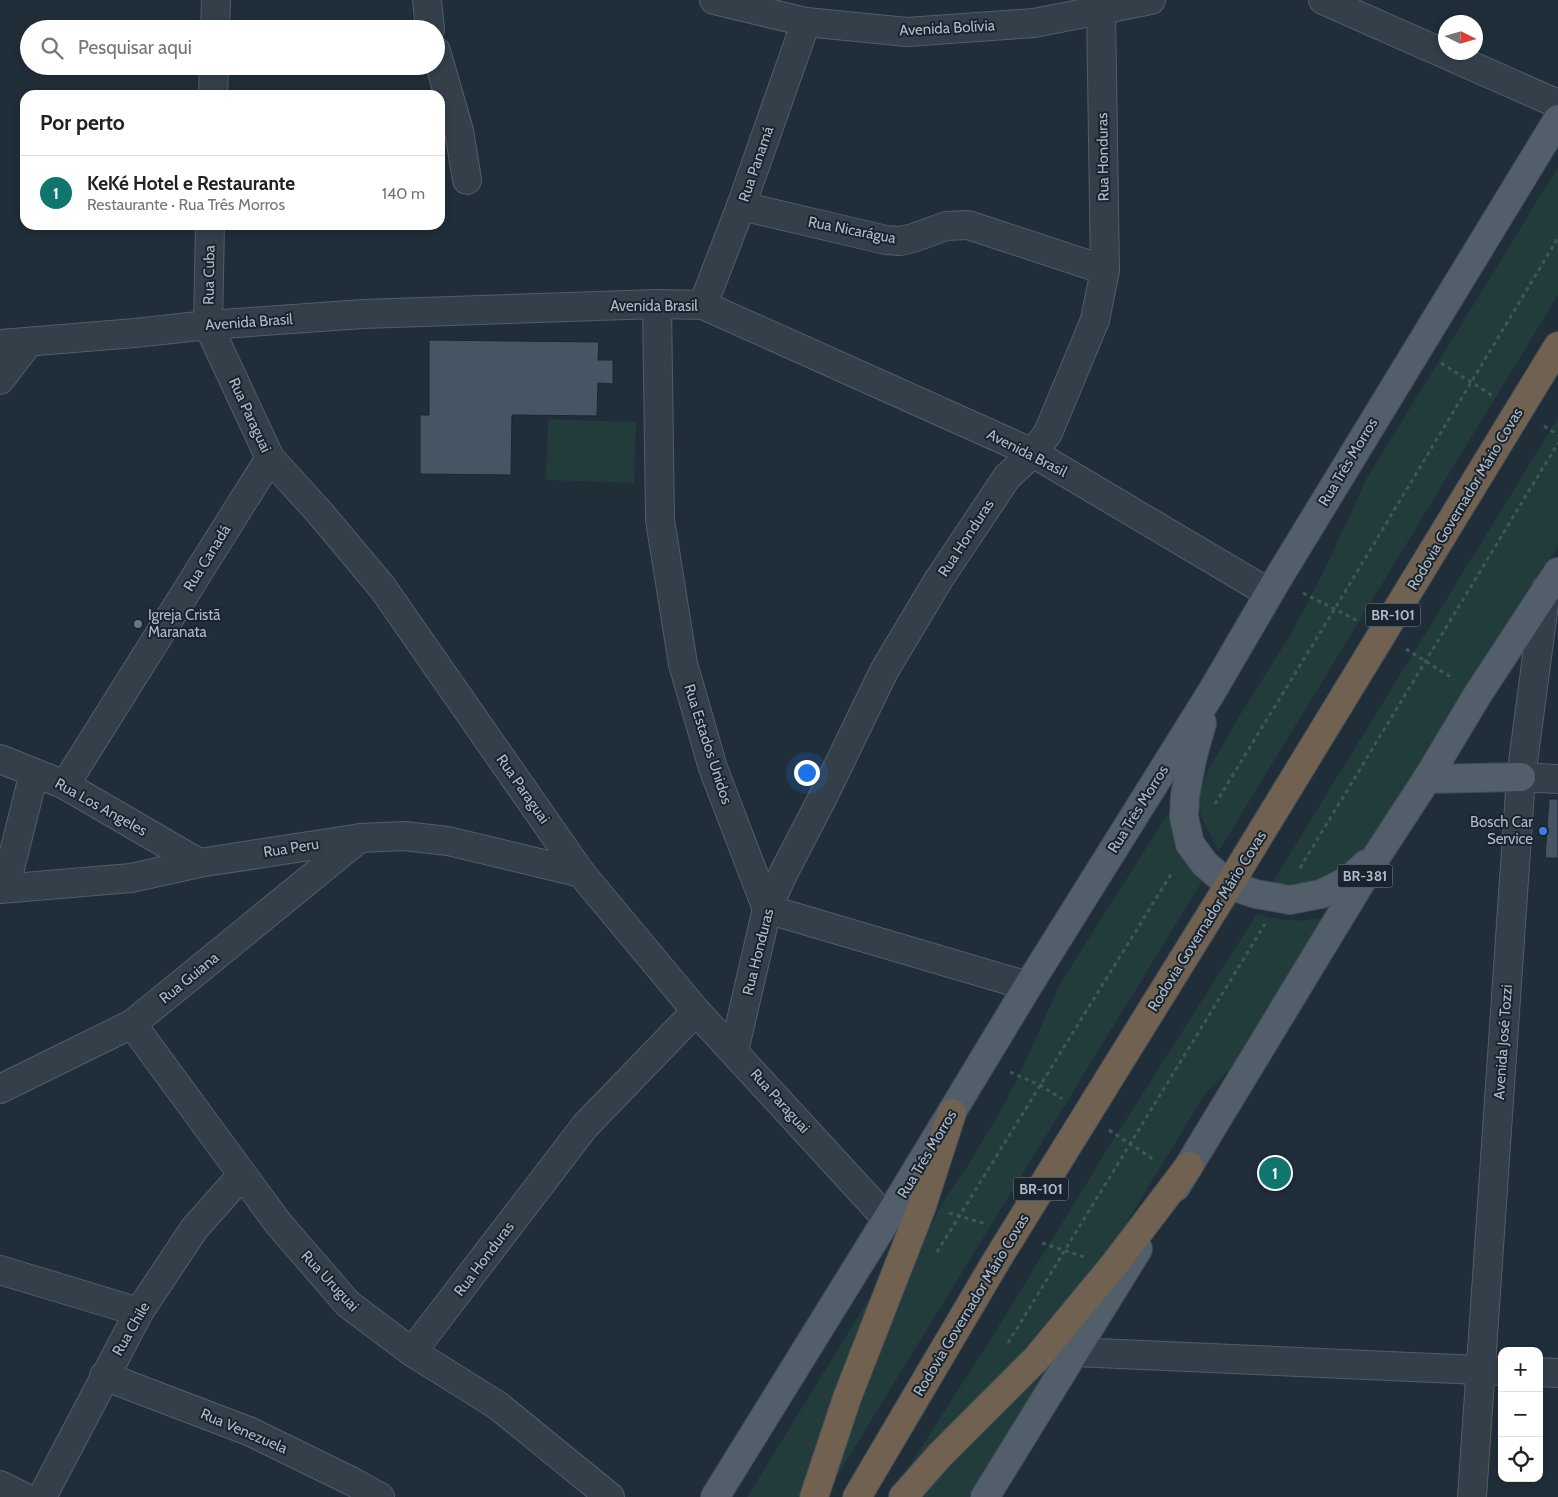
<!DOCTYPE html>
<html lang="pt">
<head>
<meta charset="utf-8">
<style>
	body { margin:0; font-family:Cabin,sans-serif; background:#f2f2f2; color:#222 }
	.controls { position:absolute; right:15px; bottom:15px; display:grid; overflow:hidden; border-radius:10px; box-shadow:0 2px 8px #0003 }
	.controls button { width:45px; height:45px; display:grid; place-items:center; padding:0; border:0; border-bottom:1px solid #e0e0e0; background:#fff; color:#222; font:25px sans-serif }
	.compass { position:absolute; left:1438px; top:15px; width:45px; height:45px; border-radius:50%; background:#fff; box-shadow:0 2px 8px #0003; rotate:95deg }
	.you { position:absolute; left:806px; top:772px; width:18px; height:18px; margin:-12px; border:4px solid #fff; border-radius:50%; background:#1a73e8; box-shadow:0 0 0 8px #1a73e833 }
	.badge { display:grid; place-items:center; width:32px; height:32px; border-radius:50%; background:#0f766e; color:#fff; font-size:16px; font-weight:700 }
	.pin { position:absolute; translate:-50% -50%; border:2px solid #fff; box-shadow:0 1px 5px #0006 }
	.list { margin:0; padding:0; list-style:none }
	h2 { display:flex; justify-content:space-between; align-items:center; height:65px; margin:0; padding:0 20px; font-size:21px }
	h2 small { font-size:16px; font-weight:400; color:#767676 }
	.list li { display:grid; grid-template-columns:32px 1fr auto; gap:15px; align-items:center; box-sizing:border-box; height:75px; padding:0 20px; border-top:1px solid #e0e0e0 }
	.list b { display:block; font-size:19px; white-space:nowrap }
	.list p { margin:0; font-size:16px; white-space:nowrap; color:#767676 }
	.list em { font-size:16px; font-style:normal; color:#767676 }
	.icon { flex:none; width:28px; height:28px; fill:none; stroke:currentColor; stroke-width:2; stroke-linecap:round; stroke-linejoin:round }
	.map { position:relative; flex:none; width:1558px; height:1497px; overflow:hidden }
	.search { position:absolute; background:#fff; box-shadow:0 2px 8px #0003; left:20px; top:20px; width:425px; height:55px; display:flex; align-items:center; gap:12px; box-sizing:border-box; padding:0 18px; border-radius:28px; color:#767676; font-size:19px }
	.panel { position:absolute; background:#fff; box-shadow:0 2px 8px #0003; left:20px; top:90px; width:425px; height:140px; border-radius:15px }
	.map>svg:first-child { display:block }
</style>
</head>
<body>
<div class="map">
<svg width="1558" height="1497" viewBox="0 0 1558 1497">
	<rect width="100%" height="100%" fill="#202e3a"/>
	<g fill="#223b3b">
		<polygon points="1558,167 1558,295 1219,851 1202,819 1199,806 1200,790 1208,770 1243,710 1291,634 1321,577 1367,478"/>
		<polygon points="1558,418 1558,546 1372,850 1353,865 1308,887 1272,883"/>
		<polygon points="548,419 636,422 634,483 546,480"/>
		<polygon points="1169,812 1180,845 1203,880 826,1494 890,1326 928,1231 942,1203 968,1165 1002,1109 1021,1071 1061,982"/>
		<path d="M1257,914C1287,922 1302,923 1332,915L1236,1063L1205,1094L1116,1240L1071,1305L896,1487L997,1329L1110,1145Z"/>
		<polygon points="883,1276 801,1497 747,1497"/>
		<polygon points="1070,1342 974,1497 921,1497 969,1445"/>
	</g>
	<g fill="#465563" stroke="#1b2631">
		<polygon points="429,340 599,342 598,360 613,360 613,384 598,383 597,416 512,415 511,475 420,474 420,415 429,415"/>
		<polygon points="1549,799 1558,799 1558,858 1545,858"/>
	</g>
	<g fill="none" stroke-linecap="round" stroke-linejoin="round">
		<defs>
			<g id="minor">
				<polyline points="427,0 430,29"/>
				<polyline points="714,0 806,22 907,32 1034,23 1151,0"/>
				<polyline points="1323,0 1558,104"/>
				<polyline points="215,29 216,0"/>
				<polyline points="436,51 459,131 467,180"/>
				<polyline points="213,95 214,66"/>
				<polyline points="741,206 886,240 900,241 913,238 946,226 968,225 1105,270"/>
				<polyline points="210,225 208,325 270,458 320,513 382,587 581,873 696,1011 887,1219"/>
				<polyline points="657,304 660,520 683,664 713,768 767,909"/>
				<polyline points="703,305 741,206 806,22"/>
				<polyline points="0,344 135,333 208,325 363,314 657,304 703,305 1033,453 1269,593"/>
				<polyline points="0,380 29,342"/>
				<polyline points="0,759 65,785 199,863"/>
				<polyline points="1521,777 1558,779"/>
				<polyline points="65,785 270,458"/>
				<polyline points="5,888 34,773"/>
				<polyline points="0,889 131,878 199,863 361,838 404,836 448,841 581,873"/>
				<polyline points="767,909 1028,986"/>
				<polyline points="132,1024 278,1223 348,1304 412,1352 497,1405 610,1497"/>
				<polyline points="734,1051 767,909 784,872 823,797 884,671 939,579 1007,477 1033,453 1048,433 1095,320 1105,270 1101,10"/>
				<polyline points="0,1089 132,1024 360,838"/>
				<polyline points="0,1270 139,1312"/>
				<polyline points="412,1352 585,1126 696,1011"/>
				<polyline points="1075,1352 1502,1371"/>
				<polyline points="1539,1372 1558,1373"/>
				<polyline points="104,1376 251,1432 353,1482 380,1497"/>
				<polyline points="0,1485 24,1497"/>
				<polyline points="42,1497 139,1312 194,1229 242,1175"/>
				<polyline points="1472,1497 1521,777 1546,589"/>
			</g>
			<g id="major">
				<polyline points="1202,723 1192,759 1185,796 1184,817 1190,844 1205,864 1229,885 1256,894 1290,900 1321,894 1349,880 1366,864"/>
				<polyline points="1427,779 1521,777"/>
				<polyline points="1176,1187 1378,854 1427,779 1478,694 1558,572"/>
				<polyline points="715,1497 887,1219 1028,986 1211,693 1277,580 1558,119"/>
				<polyline points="985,1497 1138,1249"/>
			</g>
			<g id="highway">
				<polyline points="814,1497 847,1398 922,1206 952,1113"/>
				<polyline points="857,1497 998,1258 1229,885 1558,346"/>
				<polyline points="903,1497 940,1455 1036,1359 1113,1266 1189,1166"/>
			</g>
		</defs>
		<use href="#minor" stroke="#525d68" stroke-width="30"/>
		<use href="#major" stroke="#404b56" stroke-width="30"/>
		<use href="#highway" stroke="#3f4a55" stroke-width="30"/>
		<g stroke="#405758" stroke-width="3" stroke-dasharray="4 4" stroke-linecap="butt">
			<polyline points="1441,363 1493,396"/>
			<polyline points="1544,426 1558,435"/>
			<polyline points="1303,593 1358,621"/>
			<polyline points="1406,649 1454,679"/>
			<polyline points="1215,804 1334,610 1558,238"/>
			<polyline points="1300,868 1558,443"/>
			<polyline points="1010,1072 1040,1085 1062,1099"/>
			<polyline points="1109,1130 1156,1161"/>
			<polyline points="949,1213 986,1224"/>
			<polyline points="1042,1243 1084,1257"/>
			<polyline points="937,1252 1173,871"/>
			<polyline points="1008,1343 1265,924"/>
		</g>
		<use href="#minor" stroke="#343f4a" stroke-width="28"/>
		<use href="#major" stroke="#525f6a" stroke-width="28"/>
		<use href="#highway" stroke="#706151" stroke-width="28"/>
	</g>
	<circle fill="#6b7280" stroke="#19242f" stroke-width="2" cx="138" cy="624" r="5"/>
	<circle fill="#3f7fe0" stroke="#19242f" stroke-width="2" cx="1543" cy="831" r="5"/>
	<g text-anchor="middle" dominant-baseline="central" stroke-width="4" stroke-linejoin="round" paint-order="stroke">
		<g fill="#19242f" stroke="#828d99" stroke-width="1">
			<rect x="1365.5" y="603.5" width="55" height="23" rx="4"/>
			<rect x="1337.5" y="864.5" width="55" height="23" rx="4"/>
			<rect x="1013.5" y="1177.5" width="55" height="23" rx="4"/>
		</g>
		<g font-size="14" font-weight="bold" fill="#afbac6">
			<text x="1393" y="615">BR-101</text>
			<text x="1365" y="876">BR-381</text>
			<text x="1041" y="1189">BR-101</text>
		</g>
		<g font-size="15" fill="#afbac6" stroke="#19242f">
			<text transform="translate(947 28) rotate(-3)">Avenida Bolívia</text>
			<text transform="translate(1103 157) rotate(-91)">Rua Honduras</text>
			<text transform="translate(756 164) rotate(-71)">Rua Panamá</text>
			<text transform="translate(852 230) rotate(11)">Rua Nicarágua</text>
			<text transform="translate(209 275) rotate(-89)">Rua Cuba</text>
			<text x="654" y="306">Avenida Brasil</text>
			<text transform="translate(249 322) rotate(-4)">Avenida Brasil</text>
			<text transform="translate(250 415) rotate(65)">Rua Paraguai</text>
			<text transform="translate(1027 453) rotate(27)">Avenida Brasil</text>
			<text transform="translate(1348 462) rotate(-59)">Rua Três Morros</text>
			<text transform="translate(1465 499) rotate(-59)">Rodovia Governador Mário Covas</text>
			<text transform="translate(966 538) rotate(-57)">Rua Honduras</text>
			<text transform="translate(207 558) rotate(-58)">Rua Canadá</text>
			<text transform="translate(708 744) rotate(72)">Rua Estados Unidos</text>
			<text transform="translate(523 789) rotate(55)">Rua Paraguai</text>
			<text transform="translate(101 807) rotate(29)">Rua Los Angeles</text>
			<text transform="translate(1138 809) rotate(-58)">Rua Três Morros</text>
			<text transform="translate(291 848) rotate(-9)">Rua Peru</text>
			<text transform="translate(1207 921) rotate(-58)">Rodovia Governador Mário Covas</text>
			<text transform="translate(758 952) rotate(-76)">Rua Honduras</text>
			<text transform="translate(189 978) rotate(-39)">Rua Guiana</text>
			<text transform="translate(1503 1042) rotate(-86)">Avenida José Tozzi</text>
			<text transform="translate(780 1101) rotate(48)">Rua Paraguai</text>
			<text transform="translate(927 1154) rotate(-59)">Rua Três Morros</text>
			<text transform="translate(484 1259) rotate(-53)">Rua Honduras</text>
			<text transform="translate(330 1281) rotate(47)">Rua Uruguai</text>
			<text transform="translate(971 1305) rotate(-59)">Rodovia Governador Mário Covas</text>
			<text transform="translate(131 1329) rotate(-60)">Rua Chile</text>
			<text transform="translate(244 1431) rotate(23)">Rua Venezuela</text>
		</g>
		<g font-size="15" fill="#afbac6" stroke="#19242f" text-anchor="start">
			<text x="148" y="615">Igreja Cristã<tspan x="148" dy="17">Maranata</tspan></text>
			<text x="1533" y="822" text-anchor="end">Bosch Car<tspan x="1533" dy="17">Service</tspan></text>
		</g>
	</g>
</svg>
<div class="controls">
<button>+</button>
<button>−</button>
<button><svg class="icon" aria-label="locate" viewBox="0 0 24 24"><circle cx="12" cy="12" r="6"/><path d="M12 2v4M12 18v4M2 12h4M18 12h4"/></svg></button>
</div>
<svg class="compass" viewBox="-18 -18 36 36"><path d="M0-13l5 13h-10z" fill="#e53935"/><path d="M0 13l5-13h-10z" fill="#767676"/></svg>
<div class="you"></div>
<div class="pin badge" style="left:1275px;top:1173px">1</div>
<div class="search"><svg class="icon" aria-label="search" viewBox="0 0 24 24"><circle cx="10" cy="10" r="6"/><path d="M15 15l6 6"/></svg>Pesquisar aqui</div>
<section class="panel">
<h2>Por perto<small></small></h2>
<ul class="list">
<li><span class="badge">1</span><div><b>KeKé Hotel e Restaurante</b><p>Restaurante · Rua Três Morros</p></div><em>140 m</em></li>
</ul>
</section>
</div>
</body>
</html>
